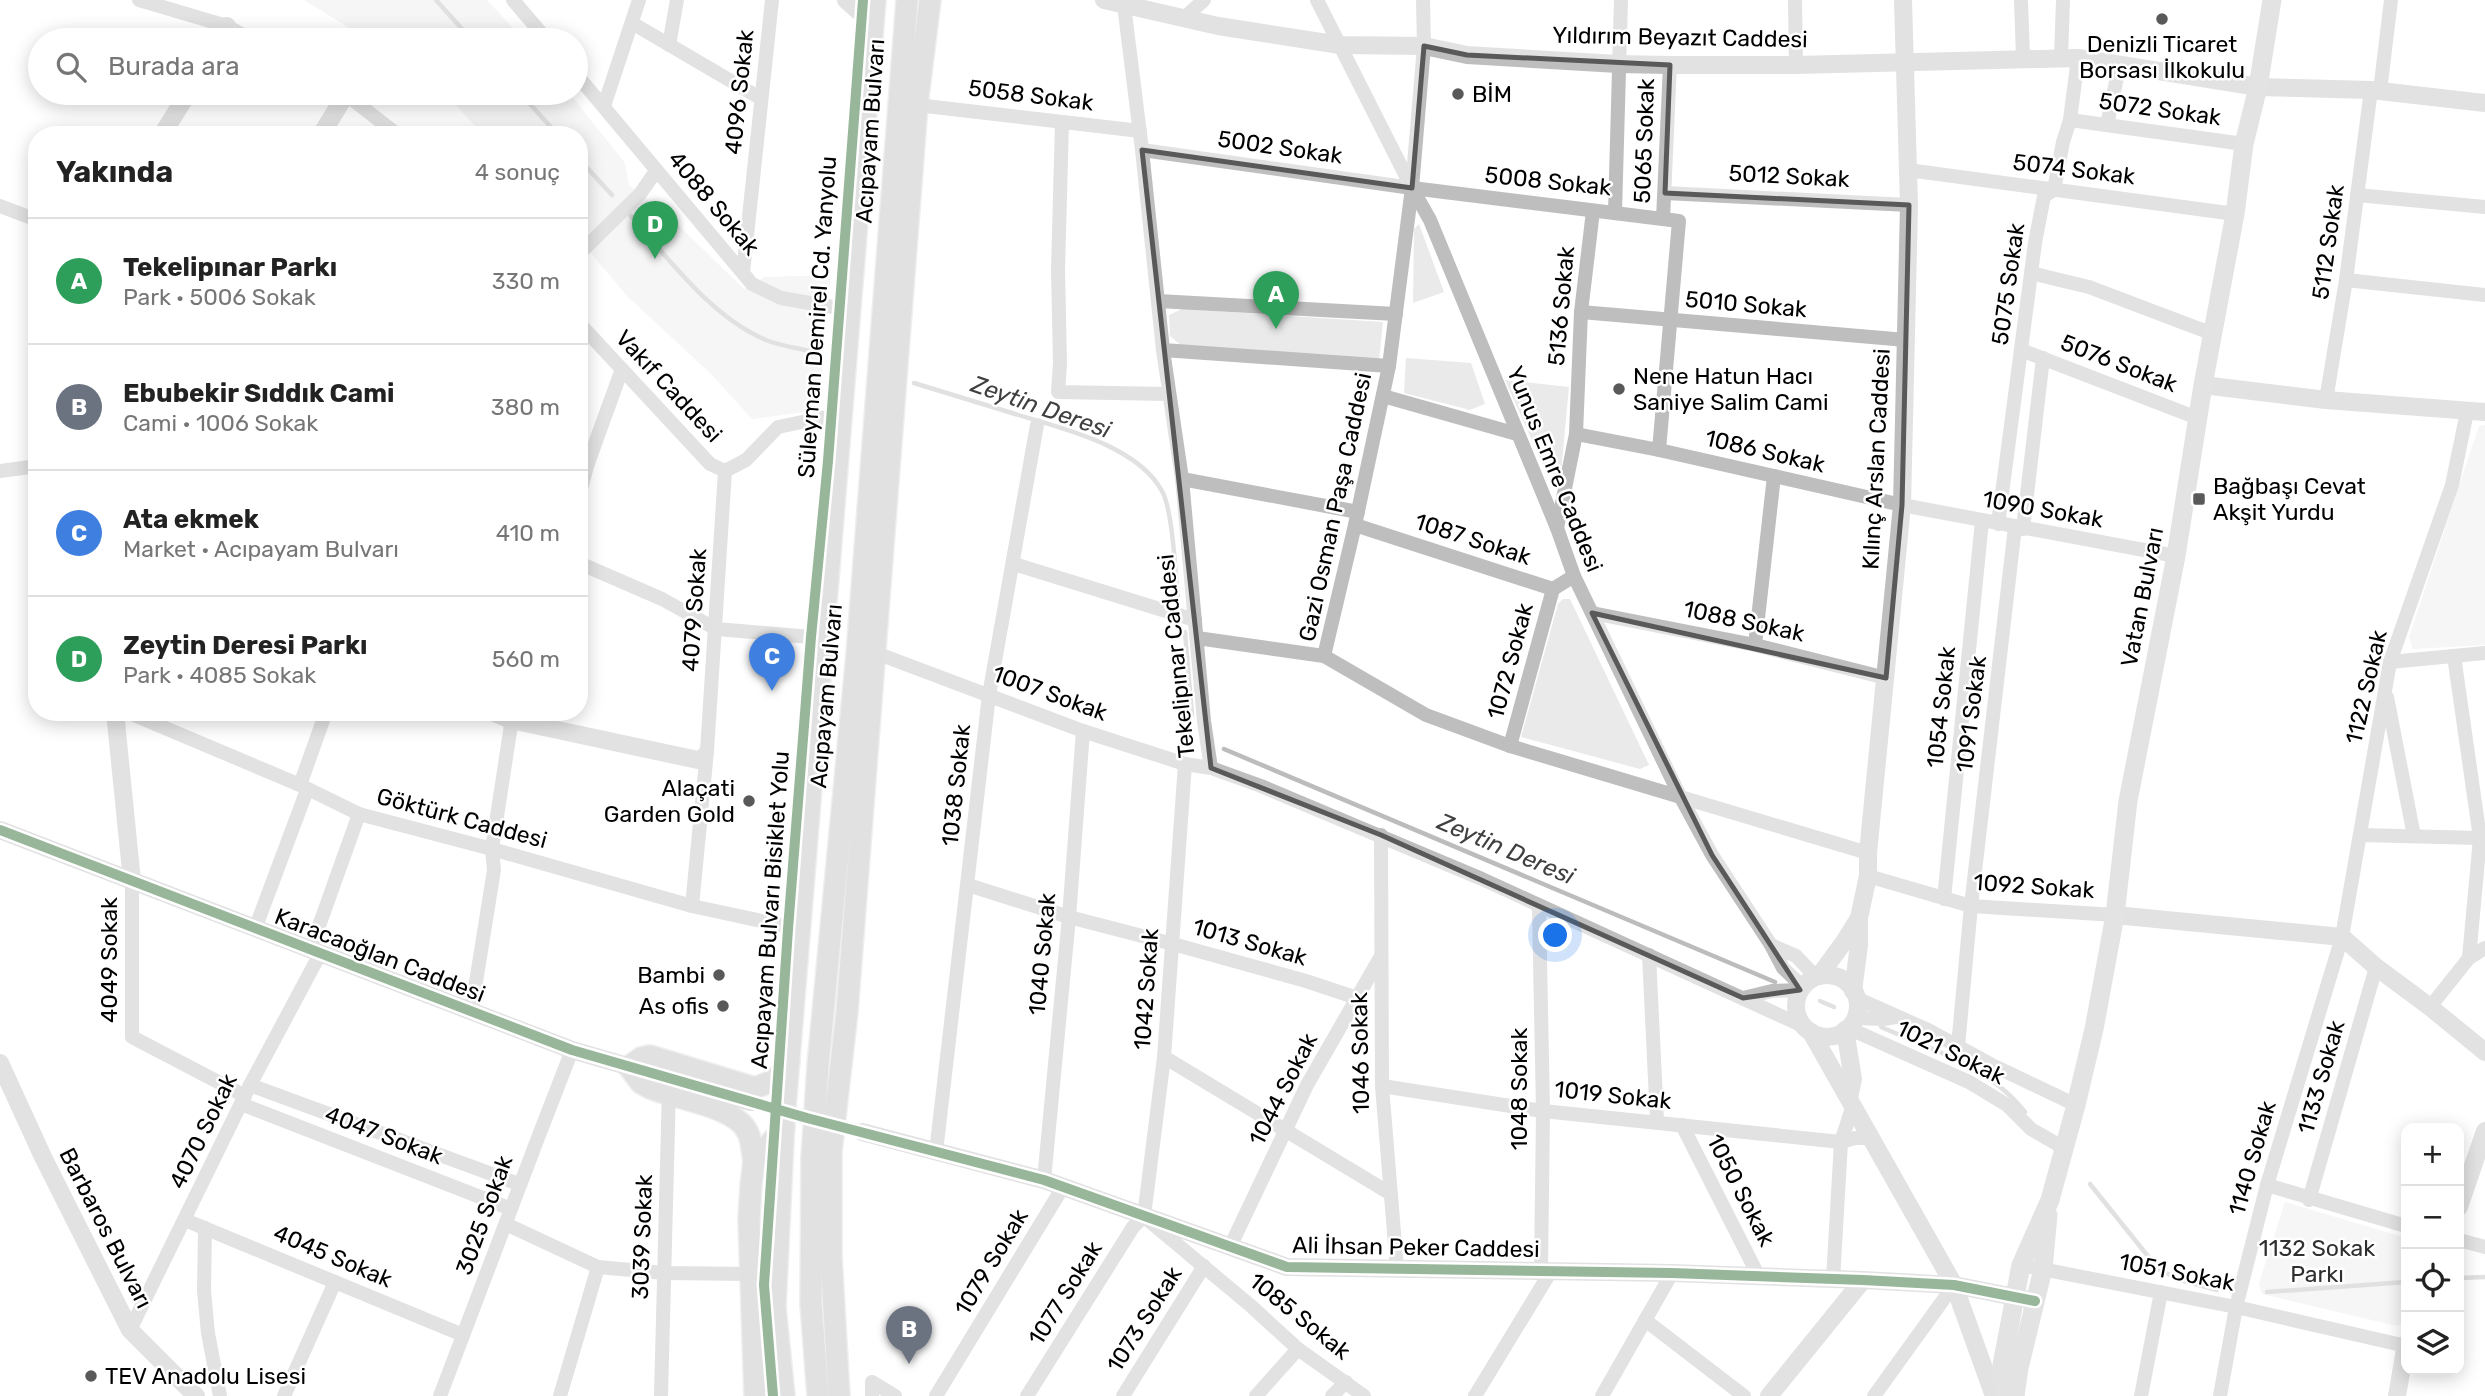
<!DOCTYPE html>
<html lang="tr">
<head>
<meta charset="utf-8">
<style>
	body { margin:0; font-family:Rubik,sans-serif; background:#f2f2f2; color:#222 }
	.controls { position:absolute; right:21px; bottom:21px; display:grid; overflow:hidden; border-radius:14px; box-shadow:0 4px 18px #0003 }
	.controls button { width:63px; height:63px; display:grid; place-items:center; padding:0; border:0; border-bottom:2px solid #e0e0e0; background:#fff; color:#222; font:35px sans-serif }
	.you { position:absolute; left:1556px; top:936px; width:24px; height:24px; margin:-18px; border:5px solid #fff; border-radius:50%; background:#1a73e8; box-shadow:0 0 0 10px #1a73e833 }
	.badge { display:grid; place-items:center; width:46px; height:46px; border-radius:50%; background:#595959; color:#fff; font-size:23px; font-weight:700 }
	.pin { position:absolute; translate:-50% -58px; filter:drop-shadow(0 2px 4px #0008) }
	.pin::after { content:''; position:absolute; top:37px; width:24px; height:21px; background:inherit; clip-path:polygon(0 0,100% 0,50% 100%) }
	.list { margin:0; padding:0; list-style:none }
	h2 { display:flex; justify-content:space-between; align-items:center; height:91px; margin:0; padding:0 28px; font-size:30px }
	h2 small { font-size:23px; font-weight:400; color:#767676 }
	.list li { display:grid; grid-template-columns:46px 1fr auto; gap:21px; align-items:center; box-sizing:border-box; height:126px; padding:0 28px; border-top:2px solid #e0e0e0 }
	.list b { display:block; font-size:26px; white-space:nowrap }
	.list p { margin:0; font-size:23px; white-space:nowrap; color:#767676 }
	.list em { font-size:23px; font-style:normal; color:#767676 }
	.icon { flex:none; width:38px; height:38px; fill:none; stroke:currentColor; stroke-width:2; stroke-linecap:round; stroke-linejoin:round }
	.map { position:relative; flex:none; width:2485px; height:1396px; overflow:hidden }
	.search { position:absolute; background:#fff; box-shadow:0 4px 18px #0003; left:28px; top:28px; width:560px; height:77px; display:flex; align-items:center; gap:18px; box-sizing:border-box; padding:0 24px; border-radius:38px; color:#767676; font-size:26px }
	.panel { position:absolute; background:#fff; box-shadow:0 4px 18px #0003; left:28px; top:126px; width:560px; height:595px; border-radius:28px }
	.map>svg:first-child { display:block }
</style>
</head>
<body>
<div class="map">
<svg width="2485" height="1396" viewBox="0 0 2485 1396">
	<rect width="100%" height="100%" fill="#fff"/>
	<g fill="#eaeaea">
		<polygon points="304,0 487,0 524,40 369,40"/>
		<polygon points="445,93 569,93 625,163 629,185 674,221 744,289 765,277 831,275 825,323 820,399 805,412 752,419 711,374 627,296 579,239 579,135 483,135"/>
		<polygon points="1419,224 1444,292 1413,303 1414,229"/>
		<polygon points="1182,309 1383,322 1379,361 1182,346 1170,336 1169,315"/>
		<polygon points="1406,358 1471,363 1485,404 1470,410 1404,393"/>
		<polygon points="1505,380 1569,387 1561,472 1555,474 1547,474"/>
		<polygon points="2485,425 2485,645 2413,649 2409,637 2479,426"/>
		<polygon points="1563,599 1570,599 1649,765 1640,769 1521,737 1558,604"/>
		<polygon points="2285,1202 2406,1238 2406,1314 2401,1324 2397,1326 2262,1294 2259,1283"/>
	</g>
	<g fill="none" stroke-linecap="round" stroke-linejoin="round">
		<g stroke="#bcbcbc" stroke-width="4.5">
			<polyline points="436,0 472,40"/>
			<polyline points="520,93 558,135"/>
			<polyline points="579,159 612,195"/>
			<path d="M630,215C668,258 712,318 766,340C780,346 798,348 813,352"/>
			<path d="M914,383C946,393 979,403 1012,413C1059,428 1136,444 1162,491C1173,511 1175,572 1178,597"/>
			<polyline points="1185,632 1192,715"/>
			<polyline points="1224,749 1775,982"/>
			<polyline points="1820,1001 1834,1007"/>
			<path d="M1881,1027C1933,1050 1989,1066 2025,1112"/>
			<polyline points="2090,1184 2159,1270 2184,1281 2217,1290"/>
			<polyline points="2459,1278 2485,1277"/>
			<polyline points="2267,1292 2406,1282"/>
		</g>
		<polyline stroke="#d9d9d9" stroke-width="14" stroke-dasharray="14 7" stroke-linecap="butt" points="751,1102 862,1132"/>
		<defs>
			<g id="primary">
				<path d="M754,1161C752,1152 752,1141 748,1133C737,1106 675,1099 650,1088L641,1083L629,1067L641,1058L650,1056L755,1088L775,1080L789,1062"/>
				<polyline points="755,1396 749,1220 751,1185 754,1161 784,1128"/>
				<polyline points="784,1396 775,1307 784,1120 875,0"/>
				<polyline points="818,1396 811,1304 812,1158 818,1065 857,654 907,0"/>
				<polyline points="839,1396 831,1256 831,1152 847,1012 917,105 930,0"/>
			</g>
		</defs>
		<use href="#primary" stroke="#dbdbdb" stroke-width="24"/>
		<g stroke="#bebebe" stroke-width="14">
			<polyline points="139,0 227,26 252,40"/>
			<polyline points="513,0 547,40"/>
			<polyline points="1317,0 1412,188 1430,220 1557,528 1574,576 1680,796 1712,855 1771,945 1783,968 1803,987"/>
			<polyline points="1795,0 1796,65"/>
			<polyline points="2021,0 2023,58"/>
			<polyline points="1124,5 1142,150 1163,350 1182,479 1204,721 1211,768"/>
			<polyline points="1184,18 1204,0"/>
			<polyline points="632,23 760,98"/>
			<polyline points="669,45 677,0"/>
			<polyline points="2061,58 2063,0"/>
			<polyline points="576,74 752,284 781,298 850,310"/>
			<polyline points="2380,91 2391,0"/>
			<polyline points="344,93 398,135"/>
			<polyline points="917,105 1140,131"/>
			<polyline points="604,106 639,0"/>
			<polyline points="2070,120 2244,144"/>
			<polyline points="1062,122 1058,270 1060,363 1058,392 1169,394"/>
			<polyline points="2107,125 2120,63"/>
			<polyline points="1142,150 1412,188 1679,221 1659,450"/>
			<polyline points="1908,170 2235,214"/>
			<polyline points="1665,193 1909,205"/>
			<polyline points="2357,195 2485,207"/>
			<polyline points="0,206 37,220"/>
			<polyline points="1615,212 1621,0"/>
			<polyline points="1663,219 1670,65"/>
			<polyline points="579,254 640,194 656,171"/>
			<polyline points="743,273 772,0"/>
			<polyline points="2031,273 2089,287 2213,334"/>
			<polyline points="2346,280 2485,295"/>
			<polyline points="1158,301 1396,314"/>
			<polyline points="1581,312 1906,340"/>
			<polyline points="579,323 710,464 725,471 746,460 778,427 831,416 840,418"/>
			<polyline points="1163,350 1389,366"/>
			<polyline points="2021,350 2200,419"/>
			<polyline points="1383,396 1517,434"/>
			<polyline points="2326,400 2346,280 2371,90"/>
			<polyline points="1576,434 1659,450 1902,505 2176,556"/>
			<polyline points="0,471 37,466"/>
			<polyline points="1182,479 1358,512"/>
			<polyline points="579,496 588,463 622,369"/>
			<polyline points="1998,524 2035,243 2044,196 2054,190 2063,142 2070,120 2078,58"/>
			<polyline points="1355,525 1553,589 1574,576"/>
			<polyline points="1557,528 1576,434 1581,312 1593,211"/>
			<polyline points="2023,529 2043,358"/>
			<polyline points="579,563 662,599 716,629 811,637"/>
			<polyline points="1014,564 1195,620"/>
			<polyline points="1592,613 1755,645 1886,678"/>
			<polyline points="1197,638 1324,656 1426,715 1510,746 1868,853"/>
			<polyline points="1755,645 1774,476"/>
			<polyline points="876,653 1083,731 1185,764 1211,768 1261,786 1482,879 1805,1027"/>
			<polyline points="1324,656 1355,525 1389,366 1412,188 1424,46 1423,0"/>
			<polyline points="2454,656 2480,838 2485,847"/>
			<polyline points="2390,662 2485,653"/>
			<polyline points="2387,697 2414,836"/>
			<polyline points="127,712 300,785 359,814 492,849 692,906 799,929"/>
			<polyline points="1510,746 1553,589"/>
			<polyline points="698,760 707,751 725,471"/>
			<polyline points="300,785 326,712"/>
			<polyline points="1381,835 1382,1086 1397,1269"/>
			<polyline points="2360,835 2480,838 2485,835"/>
			<polyline points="1868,876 1971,906 2115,915"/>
			<polyline points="132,881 132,1037 245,1096"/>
			<polyline points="968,885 1069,917 1173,944 1306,981 1357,998"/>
			<polyline points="1944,899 1982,521"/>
			<polyline points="692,906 707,751"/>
			<polyline points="1539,907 1543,1111 1541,1271"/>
			<polyline points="255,929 307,790"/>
			<polyline points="1771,945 1796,956 1816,977"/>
			<polyline points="310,951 359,814"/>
			<polyline points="1649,955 1657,1121"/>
			<polyline points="2469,958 2480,838"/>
			<polyline points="1743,998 1772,991 1800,990"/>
			<polyline points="1856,998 1928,1030 1990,1064 2076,1105"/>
			<polyline points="2430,1007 2469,958 2485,948"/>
			<polyline points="471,1013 494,870 492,849 513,712"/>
			<polyline points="1855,1018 1884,1019 1895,1017"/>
			<polyline points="1848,1028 1969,1082 2007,1105 2031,1129 2064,1148"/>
			<polyline points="1958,1046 1971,906 2015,527"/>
			<polyline points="1164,1057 1391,1194"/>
			<polyline points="250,1085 519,1184"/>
			<polyline points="1382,1086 1543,1111 1841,1142 1855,1138 1871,1138"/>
			<polyline points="241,1104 511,1209"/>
			<polyline points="1682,1125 1759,1277"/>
			<polyline points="936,1152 989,695 1037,425"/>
			<polyline points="1044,1180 1069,917 1083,731"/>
			<polyline points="2267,1185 2406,1226"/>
			<polyline points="2309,1200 2376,967"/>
			<polyline points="1144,1216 1164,1057 1185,764"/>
			<polyline points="185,1220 463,1335"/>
			<polyline points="1148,1220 1251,1306 1298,1349 1364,1396"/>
			<polyline points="506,1224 598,1267 664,1273 751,1274"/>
			<polyline points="205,1228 204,1291 208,1333 220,1396"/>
			<polyline points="2459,1240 2485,1247"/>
			<polyline points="1230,1247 1307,1085 1381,956"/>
			<polyline points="2021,1265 2236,1307 2406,1346"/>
			<polyline points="1833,1280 1841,1142 1853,1105"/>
			<polyline points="1645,1320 1744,1396"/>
			<polyline points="130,1330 250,1085 320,954"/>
			<polyline points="284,1396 335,1282"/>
			<path d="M440,1396C484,1281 527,1165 572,1050"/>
			<polyline points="560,1396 598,1267"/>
			<polyline points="661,1396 669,1088"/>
			<polyline points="872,1396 872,1382 895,1396"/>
			<polyline points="936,1396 1063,1187"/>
			<polyline points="1027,1396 1133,1227 1144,1216"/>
			<polyline points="1123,1396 1204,1266"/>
			<polyline points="1256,1396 1298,1349"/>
			<polyline points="1332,1396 1346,1382"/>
			<polyline points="1475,1396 1551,1271"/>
			<polyline points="1602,1396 1672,1273"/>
			<polyline points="1874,1396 1954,1285"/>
			<polyline points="2141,1396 2161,1292"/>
			<polyline points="2220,1396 2236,1307 2267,1185 2342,937 2390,662 2452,485 2467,412"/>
		</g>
		<g stroke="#bebebe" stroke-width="18">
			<polyline points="846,0 873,24"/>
			<polyline points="1104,0 1218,26 1340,45 1424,46 1467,55 1618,64 1670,65 1796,65 2078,58 2258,87 2371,90 2485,103"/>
			<polyline points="219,40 227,26"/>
			<polyline points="162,135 188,93"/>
			<polyline points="321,135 346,94"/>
			<polyline points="2203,385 2326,400 2485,412"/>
			<polyline points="115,712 132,881"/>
			<polyline points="492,712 511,720 698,760"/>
			<polyline points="0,830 572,1050 751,1102"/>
			<polyline points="2115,915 2342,937 2376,967 2430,1007 2485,1052"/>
			<circle cx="1827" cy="1006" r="31"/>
			<polyline points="1819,976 1844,942 1859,918"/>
			<polyline points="1853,991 1859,945 1859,918 1868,876 1868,853 1902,505 1909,205 1903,0"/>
			<polyline points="1845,1030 1853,1079 1849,1098"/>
			<polyline points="1811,1032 1954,1285 1994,1396"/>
			<polyline points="0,1063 43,1157 130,1330 196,1396"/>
			<polyline points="862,1132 1044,1180 1287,1267 1672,1273 1863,1280 1954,1285 2035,1301"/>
			<polyline points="2459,1207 2485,1131"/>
			<polyline points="1769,1396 1863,1280"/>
			<polyline points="2397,1396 2406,1344"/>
		</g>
		<g stroke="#c1c1c1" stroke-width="19">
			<polyline points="2004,1396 2002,1365 2021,1265 2050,1200 2076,1105 2094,1029 2115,915 2128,801 2176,556 2203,385 2235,214 2244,144 2258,87 2272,0"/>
			<polyline points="2015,1396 2019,1368 2043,1269 2048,1215"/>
		</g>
		<use href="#primary" stroke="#bdbdbd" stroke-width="21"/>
		<defs>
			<g id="cycleway">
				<polyline points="0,830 572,1050 807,1118 1044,1180 1287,1267 1672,1273 1863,1280 1954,1285 2035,1301"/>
				<polyline points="773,1396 764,1285 788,929 811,637 828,461 863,0"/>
			</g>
		</defs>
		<use href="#cycleway" stroke="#fff" stroke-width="15"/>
		<use href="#cycleway" stroke="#1b5e20" stroke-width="10"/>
	</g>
	<path d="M0 0H2485V1396H0ZM1424,46L1467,55L1670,65L1665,193L1909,205L1902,505L1886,678L1592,613L1712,855L1800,990L1743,998L1381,835L1211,768L1142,150L1412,188Z" fill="#fff" fill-opacity=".55" fill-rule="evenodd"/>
	<path fill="none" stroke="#595959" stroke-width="5" stroke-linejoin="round" d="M1424,46L1467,55L1670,65L1665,193L1909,205L1902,505L1886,678L1592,613L1712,855L1800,990L1743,998L1381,835L1211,768L1142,150L1412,188Z"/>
	<g fill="#595959" stroke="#fff" stroke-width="2.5">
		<circle cx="2162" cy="19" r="7"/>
		<circle cx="1458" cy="94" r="7"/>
		<circle cx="1619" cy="389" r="7"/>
		<rect x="2192" y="492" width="14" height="14" rx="3.5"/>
		<circle cx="749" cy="801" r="7"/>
		<circle cx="719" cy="975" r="7"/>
		<circle cx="723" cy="1006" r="7"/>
		<circle cx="91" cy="1376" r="7"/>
	</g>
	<g text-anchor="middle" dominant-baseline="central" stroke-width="5" stroke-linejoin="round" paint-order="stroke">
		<g font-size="23" fill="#000" stroke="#fff">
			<text transform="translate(1680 37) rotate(1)">Yıldırım Beyazıt Caddesi</text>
			<text transform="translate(739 92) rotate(-84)">4096 Sokak</text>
			<text transform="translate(1031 95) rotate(7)">5058 Sokak</text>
			<text transform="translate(2160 109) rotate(8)">5072 Sokak</text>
			<text transform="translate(870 131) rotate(-86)">Acıpayam Bulvarı</text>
			<text transform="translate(1644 141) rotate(-88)">5065 Sokak</text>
			<text transform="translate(1280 147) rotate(8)">5002 Sokak</text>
			<text transform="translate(2074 169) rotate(7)">5074 Sokak</text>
			<text transform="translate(1789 176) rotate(3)">5012 Sokak</text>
			<text transform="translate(1548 181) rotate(6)">5008 Sokak</text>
			<text transform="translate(714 203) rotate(50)">4088 Sokak</text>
			<text transform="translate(2328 242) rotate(-82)">5112 Sokak</text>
			<text transform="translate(2008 284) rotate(-82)">5075 Sokak</text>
			<text transform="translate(1746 304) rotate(5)">5010 Sokak</text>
			<text transform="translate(1561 306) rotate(-85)">5136 Sokak</text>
			<text transform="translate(817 317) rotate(-86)">Süleyman Demirel Cd. Yanyolu</text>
			<text transform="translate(2119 363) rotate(21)">5076 Sokak</text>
			<text transform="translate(669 386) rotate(47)">Vakıf Caddesi</text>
			<text transform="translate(1765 451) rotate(13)">1086 Sokak</text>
			<text transform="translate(1876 459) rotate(-87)">Kılınç Arslan Caddesi</text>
			<text transform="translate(1555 469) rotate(68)">Yunus Emre Caddesi</text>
			<text transform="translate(1335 507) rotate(-78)">Gazi Osman Paşa Caddesi</text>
			<text transform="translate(2043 509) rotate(10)">1090 Sokak</text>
			<text transform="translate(1473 539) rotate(18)">1087 Sokak</text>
			<text transform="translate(2142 597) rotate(-79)">Vatan Bulvarı</text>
			<text transform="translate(694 610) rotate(-86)">4079 Sokak</text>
			<text transform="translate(1744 621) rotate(12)">1088 Sokak</text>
			<text transform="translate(1176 656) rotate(-96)">Tekelipınar Caddesi</text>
			<text transform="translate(1510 661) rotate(-75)">1072 Sokak</text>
			<text transform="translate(2366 687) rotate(-77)">1122 Sokak</text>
			<text transform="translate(1050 693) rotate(20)">1007 Sokak</text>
			<text transform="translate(826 696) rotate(-85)">Acıpayam Bulvarı</text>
			<text transform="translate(1941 707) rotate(-84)">1054 Sokak</text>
			<text transform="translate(1971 714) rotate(-83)">1091 Sokak</text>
			<text transform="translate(956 785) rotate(-84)">1038 Sokak</text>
			<text transform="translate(462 818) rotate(15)">Göktürk Caddesi</text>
			<text transform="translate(2034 886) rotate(4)">1092 Sokak</text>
			<text transform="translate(770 910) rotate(-86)">Acıpayam Bulvarı Bisiklet Yolu</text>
			<text transform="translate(1250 942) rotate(16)">1013 Sokak</text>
			<text transform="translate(1042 954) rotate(-85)">1040 Sokak</text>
			<text transform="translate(380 955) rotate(21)">Karacaoğlan Caddesi</text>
			<text transform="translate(109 960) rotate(-90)">4049 Sokak</text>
			<text transform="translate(1146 989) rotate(-86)">1042 Sokak</text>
			<text transform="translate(1951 1052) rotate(26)">1021 Sokak</text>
			<text transform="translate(1360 1053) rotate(-91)">1046 Sokak</text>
			<text transform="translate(2321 1077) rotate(-74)">1133 Sokak</text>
			<text transform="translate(1283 1089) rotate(-63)">1044 Sokak</text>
			<text transform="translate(1519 1089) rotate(-90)">1048 Sokak</text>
			<text transform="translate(1613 1095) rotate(6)">1019 Sokak</text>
			<text transform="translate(203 1131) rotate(-64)">4070 Sokak</text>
			<text transform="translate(384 1135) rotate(21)">4047 Sokak</text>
			<text transform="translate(2252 1158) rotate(-74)">1140 Sokak</text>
			<text transform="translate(1741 1190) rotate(63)">1050 Sokak</text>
			<text transform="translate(484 1215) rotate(-70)">3025 Sokak</text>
			<text transform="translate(106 1228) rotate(63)">Barbaros Bulvarı</text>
			<text transform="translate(642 1237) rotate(-88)">3039 Sokak</text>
			<text transform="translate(1416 1247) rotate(1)">Ali İhsan Peker Caddesi</text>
			<text transform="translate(333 1256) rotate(23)">4045 Sokak</text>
			<text transform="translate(991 1262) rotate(-59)">1079 Sokak</text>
			<text transform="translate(2177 1272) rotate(11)">1051 Sokak</text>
			<text transform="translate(1065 1293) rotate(-58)">1077 Sokak</text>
			<text transform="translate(1300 1316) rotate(39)">1085 Sokak</text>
			<text transform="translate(1144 1319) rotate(-58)">1073 Sokak</text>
		</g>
		<g font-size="23" fill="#000" stroke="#fff" text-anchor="start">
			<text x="2162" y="44" text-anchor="middle">Denizli Ticaret<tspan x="2162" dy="26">Borsası İlkokulu</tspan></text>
			<text x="1472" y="94">BİM</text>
			<text x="1633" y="376">Nene Hatun Hacı<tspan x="1633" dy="26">Saniye Salim Cami</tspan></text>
			<text x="2213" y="486">Bağbaşı Cevat<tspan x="2213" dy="26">Akşit Yurdu</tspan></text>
			<text x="735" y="788" text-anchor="end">Alaçati<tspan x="735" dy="26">Garden Gold</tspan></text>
			<text x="705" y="975" text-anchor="end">Bambi</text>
			<text x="709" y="1006" text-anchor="end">As ofis</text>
			<text x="105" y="1376">TEV Anadolu Lisesi</text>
		</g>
		<g font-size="23" fill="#2f2f2f" stroke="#fff">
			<text x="2317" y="1248">1132 Sokak<tspan x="2317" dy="26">Parkı</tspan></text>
		</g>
		<g font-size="24" font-style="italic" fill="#404040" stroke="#fff">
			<text transform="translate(1041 407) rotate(19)">Zeytin Deresi</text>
			<text transform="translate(1506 849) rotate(23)">Zeytin Deresi</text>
		</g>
	</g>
</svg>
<div class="controls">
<button>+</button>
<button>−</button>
<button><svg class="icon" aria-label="locate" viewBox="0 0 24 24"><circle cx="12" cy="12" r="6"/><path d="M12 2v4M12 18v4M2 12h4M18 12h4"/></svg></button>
<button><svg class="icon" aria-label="layers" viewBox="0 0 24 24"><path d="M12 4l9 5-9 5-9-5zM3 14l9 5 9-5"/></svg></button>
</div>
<div class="you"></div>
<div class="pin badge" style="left:1276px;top:329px;background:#2e9e5b">A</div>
<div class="pin badge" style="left:909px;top:1364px;background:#6b7280">B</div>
<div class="pin badge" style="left:772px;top:691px;background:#3f7fe0">C</div>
<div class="pin badge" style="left:655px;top:259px;background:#2e9e5b">D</div>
<div class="search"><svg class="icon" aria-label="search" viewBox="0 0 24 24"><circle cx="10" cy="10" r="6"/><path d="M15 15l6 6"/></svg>Burada ara</div>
<section class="panel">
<h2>Yakında<small>4 sonuç</small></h2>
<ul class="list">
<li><span class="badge" style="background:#2e9e5b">A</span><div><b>Tekelipınar Parkı</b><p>Park · 5006 Sokak</p></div><em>330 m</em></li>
<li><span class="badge" style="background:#6b7280">B</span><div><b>Ebubekir Sıddık Cami</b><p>Cami · 1006 Sokak</p></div><em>380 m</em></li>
<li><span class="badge" style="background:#3f7fe0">C</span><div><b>Ata ekmek</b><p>Market · Acıpayam Bulvarı</p></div><em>410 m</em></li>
<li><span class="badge" style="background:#2e9e5b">D</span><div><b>Zeytin Deresi Parkı</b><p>Park · 4085 Sokak</p></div><em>560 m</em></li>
</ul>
</section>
</div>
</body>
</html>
